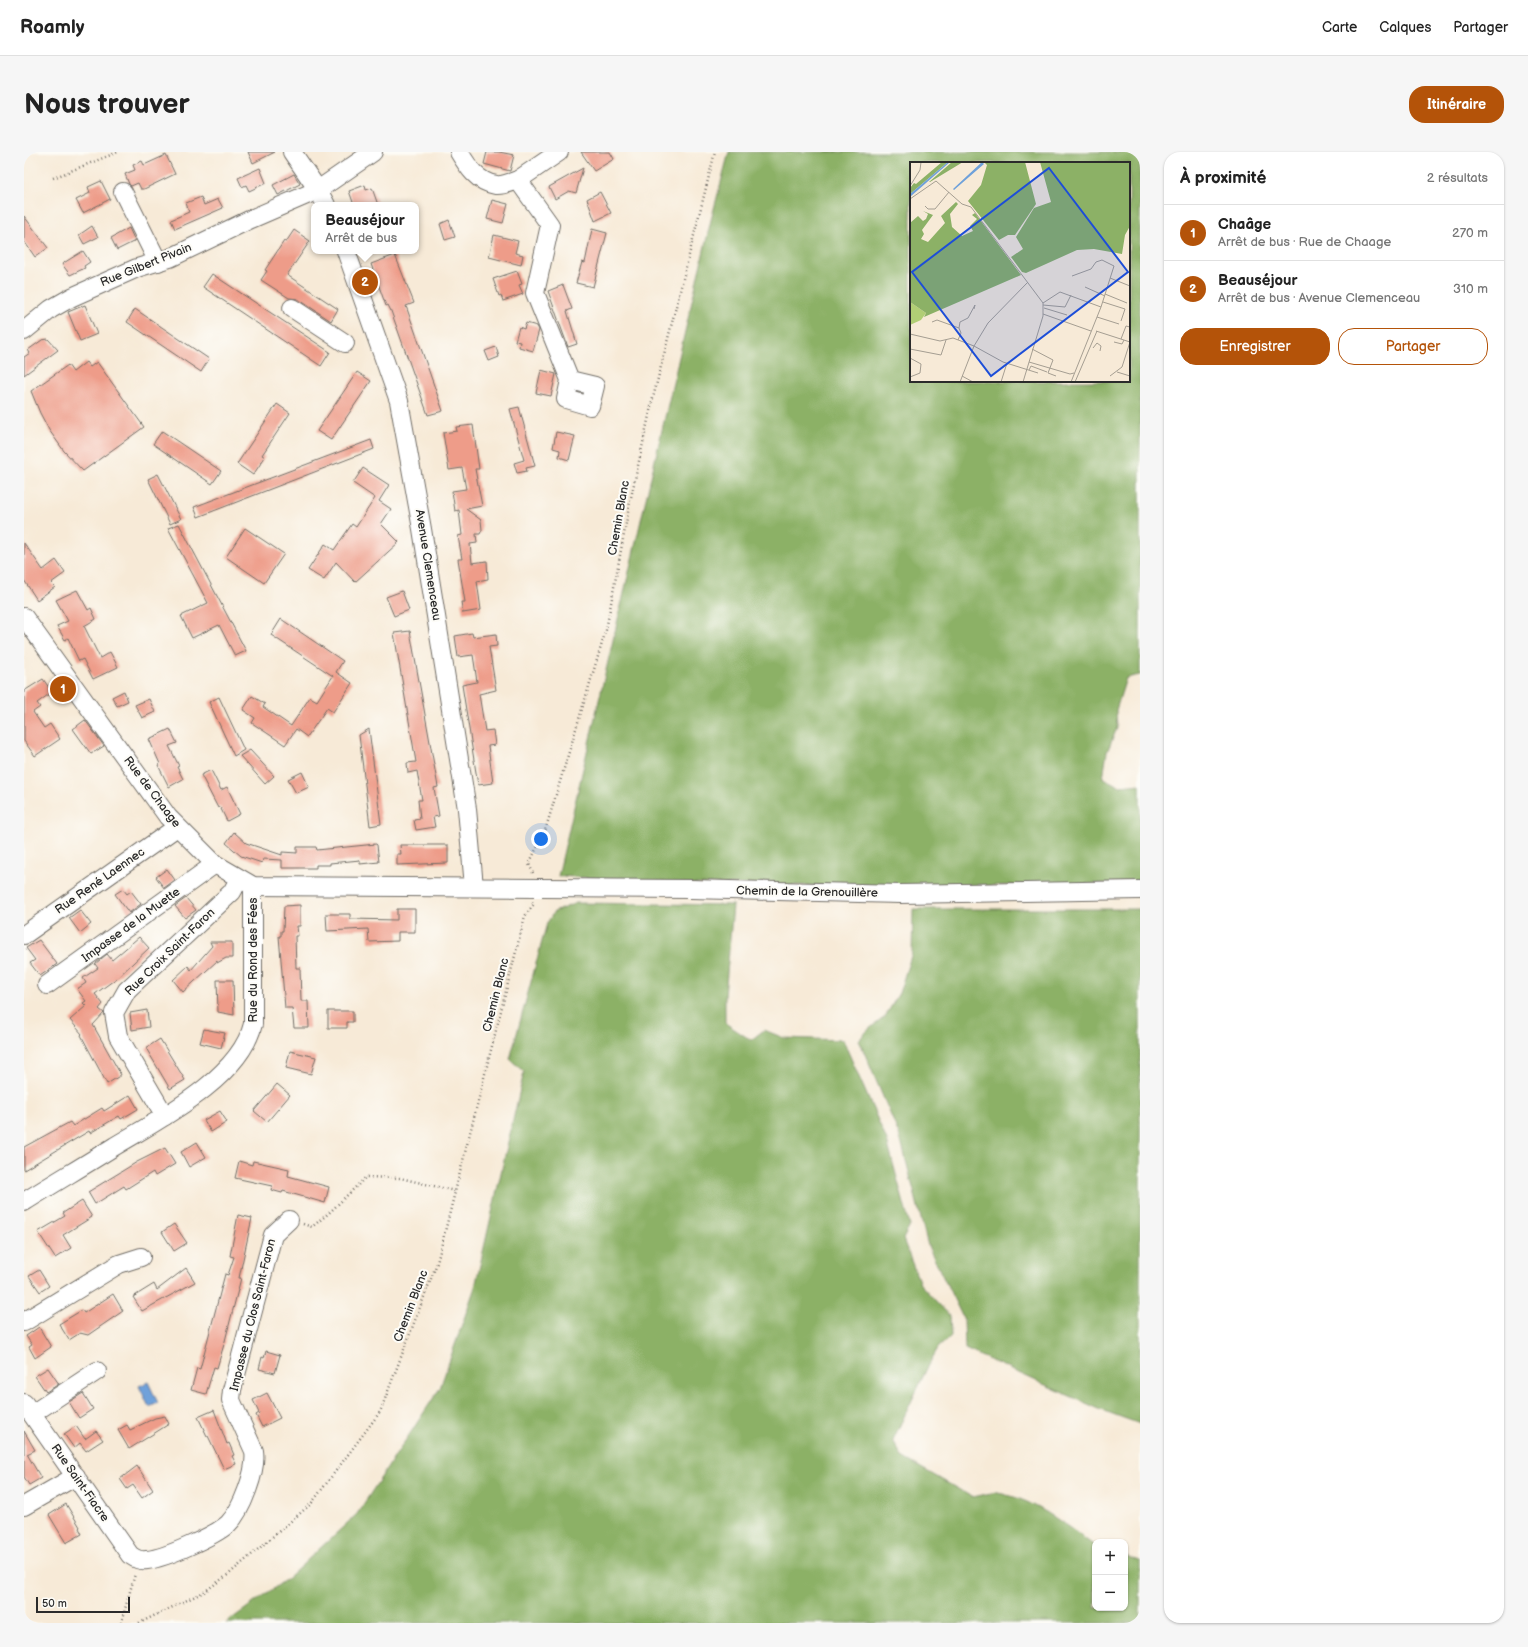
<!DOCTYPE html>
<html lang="fr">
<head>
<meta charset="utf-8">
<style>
	body { margin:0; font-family:"Balsamiq Sans",sans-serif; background:#f6f6f6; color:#222 }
	.controls { position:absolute; right:12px; bottom:12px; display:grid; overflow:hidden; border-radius:8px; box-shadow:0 1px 3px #0004 }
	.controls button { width:36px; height:36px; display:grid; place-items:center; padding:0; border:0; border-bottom:1px solid #e0e0e0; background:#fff; color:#222; font:20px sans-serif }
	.scale { position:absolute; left:12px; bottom:10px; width:94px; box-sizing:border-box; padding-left:4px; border:2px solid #2b2b2b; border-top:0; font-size:11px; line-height:14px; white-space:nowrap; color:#2b2b2b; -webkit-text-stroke:3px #fdfcf7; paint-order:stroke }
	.you { position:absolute; left:517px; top:687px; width:14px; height:14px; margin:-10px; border:3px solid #fff; border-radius:50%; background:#1a73e8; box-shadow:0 0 0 6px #1a73e833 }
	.badge { display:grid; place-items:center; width:26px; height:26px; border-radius:50%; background:#b45309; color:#fff; font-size:13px; font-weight:700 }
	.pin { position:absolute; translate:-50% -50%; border:2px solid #fff; box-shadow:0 1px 4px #0006 }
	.popup { position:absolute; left:287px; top:50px; width:108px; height:52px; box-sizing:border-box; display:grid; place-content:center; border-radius:8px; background:#fff; filter:drop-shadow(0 1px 3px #0005); font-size:13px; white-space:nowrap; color:#767676 }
	.popup b { font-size:15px; color:#222 }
	.popup::after { content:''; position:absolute; left:50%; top:100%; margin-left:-8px; border:8px solid transparent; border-top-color:#fff }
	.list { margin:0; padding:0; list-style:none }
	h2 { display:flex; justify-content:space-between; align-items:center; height:52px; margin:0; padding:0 16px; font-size:17px }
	h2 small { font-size:13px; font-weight:400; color:#767676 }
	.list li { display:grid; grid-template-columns:26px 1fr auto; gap:12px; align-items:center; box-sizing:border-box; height:56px; padding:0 16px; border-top:1px solid #e0e0e0 }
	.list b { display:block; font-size:15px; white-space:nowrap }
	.list p { margin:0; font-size:13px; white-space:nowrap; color:#767676 }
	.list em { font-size:13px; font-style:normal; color:#767676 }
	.actions { display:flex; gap:8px; padding:12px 16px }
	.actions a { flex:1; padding:9px 0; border:1px solid #b45309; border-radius:16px; text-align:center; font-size:14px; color:#b45309 }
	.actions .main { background:#b45309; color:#fff }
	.map { position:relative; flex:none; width:1116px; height:1471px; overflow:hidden; border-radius:16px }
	header { display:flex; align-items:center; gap:24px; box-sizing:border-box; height:56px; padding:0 20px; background:#fff; border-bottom:1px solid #e0e0e0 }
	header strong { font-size:19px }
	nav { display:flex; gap:22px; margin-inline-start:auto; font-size:14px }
	.intro { display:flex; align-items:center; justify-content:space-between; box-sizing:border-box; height:96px; padding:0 24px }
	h1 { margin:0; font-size:28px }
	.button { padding:10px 18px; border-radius:16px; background:#b45309; color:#fff; font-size:14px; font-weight:700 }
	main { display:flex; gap:24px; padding:0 24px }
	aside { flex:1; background:#fff; border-radius:16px; box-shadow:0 1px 3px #0004 }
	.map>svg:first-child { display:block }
</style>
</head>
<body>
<header>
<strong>Roamly</strong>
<nav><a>Carte</a><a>Calques</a><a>Partager</a></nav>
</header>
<div class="intro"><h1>Nous trouver</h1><a class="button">Itinéraire</a></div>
<main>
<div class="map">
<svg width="1116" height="1471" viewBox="0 0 1116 1471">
	<rect width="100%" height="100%" fill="#fdfcf7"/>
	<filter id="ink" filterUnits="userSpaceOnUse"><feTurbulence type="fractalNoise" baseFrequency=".025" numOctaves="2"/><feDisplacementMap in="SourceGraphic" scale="8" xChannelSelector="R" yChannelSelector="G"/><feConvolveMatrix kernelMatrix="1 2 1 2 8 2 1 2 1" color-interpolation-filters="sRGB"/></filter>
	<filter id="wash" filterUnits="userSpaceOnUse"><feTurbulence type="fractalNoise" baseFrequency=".012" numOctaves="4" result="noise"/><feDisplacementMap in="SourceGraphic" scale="16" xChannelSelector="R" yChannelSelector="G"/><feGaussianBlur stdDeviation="0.9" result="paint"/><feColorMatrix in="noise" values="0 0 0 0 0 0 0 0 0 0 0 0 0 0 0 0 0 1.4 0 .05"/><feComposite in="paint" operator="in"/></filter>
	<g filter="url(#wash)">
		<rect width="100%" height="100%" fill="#f7ead7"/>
		<g fill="#8cb166" stroke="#5c6e48" fill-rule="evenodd">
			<path d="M705,0H1116V523L1102,526L1092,558L1093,576L1083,600L1079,626L1095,634L1116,632V731L894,735L670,732L534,724L687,68ZM887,11H1105V229H887Z"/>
			<path d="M552,751L709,753L701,844V871L727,888L740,878L760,886L819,888L863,989L886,1074L879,1087L896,1132L926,1164L927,1184L914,1196L905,1212L869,1288L878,1305L948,1345C956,1344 966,1340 973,1341C1010,1346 1042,1374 1071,1394V1456H1101V1404L1116,1409V1471H202L264,1426L333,1362L416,1236L451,1135L500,920L486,907L523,771L530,760Z"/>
			<polygon points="889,757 1116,757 1116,1272 1075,1257 941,1197 940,1168 904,1094 876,985 835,888 845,877 861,865 875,841 888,801"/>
		</g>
		<polygon fill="#6fa1da" stroke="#4d6682" points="124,1230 134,1251 125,1255 115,1234"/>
		<g id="blocks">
			<g fill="#ee9c89">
				<polygon points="224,0 251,0 229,11"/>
				<polygon points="463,0 475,0 490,3 486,19 460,12"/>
				<polygon points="557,0 586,0 590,7 570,19"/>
				<polygon points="142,3 151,22 120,37 117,37 114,31 107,34 105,32 101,22 111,18 109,13 118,9 120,13"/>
				<polygon points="236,16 242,31 225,39 222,33 218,35 214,26"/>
				<polygon points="559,16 552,41 545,39 531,47 525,35"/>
				<polygon points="270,22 276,32 254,43 249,33"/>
				<polygon points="77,29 86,47 59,61 52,48 66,41 64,35"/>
				<polygon points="341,33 342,38 348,36 354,53 330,53 325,39"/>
				<polygon points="576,40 587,61 571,69 563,47"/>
				<polygon points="177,45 180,53 194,47 199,56 151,77 147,68 165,60 162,51"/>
				<polygon points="468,48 484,52 479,71 463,67"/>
				<polygon points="0,64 24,96 11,105 0,89"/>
				<polygon points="425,68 431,85 421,88 416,72"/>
				<polygon points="68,74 74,85 60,92 55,83"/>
				<polygon points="105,76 111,89 93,98 87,86"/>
				<polygon points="568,77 583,81 569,135 552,131 558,110 561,111"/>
				<polygon points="270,78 286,89 263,123 314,157 307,169 274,147 265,146 237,128 243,119 241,118 260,89 262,90"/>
				<polygon points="470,83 494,89 491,101 499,103 497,113 465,105"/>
				<polygon points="59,99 66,110 60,114 61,116 46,123 38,112"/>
				<polygon points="371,103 390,151 382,154 419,259 404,263 367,159 364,153 362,154 347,112"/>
				<polygon points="493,119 498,132 495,133 499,142 479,149 477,143 475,144 469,127"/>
				<polygon points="188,122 306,200 297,214 179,135"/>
				<polygon points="539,133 548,157 543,159 553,192 544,195 524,139"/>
				<polygon points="61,153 73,182 56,189 44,160"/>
				<polygon points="111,157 185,207 177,220 103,170"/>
				<polygon points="502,171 513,174 515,178 509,199 495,195 496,190 491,189 495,175 500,177"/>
				<polygon points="24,187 34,198 0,223 0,205 6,201 4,198 18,188"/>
				<polygon points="472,195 475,205 465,209 461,199"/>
				<polygon points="62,210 66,215 73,210 120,275 59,319 40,299 25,278 16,261 7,239 44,213 49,220"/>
				<polygon points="517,218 532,222 527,244 512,241"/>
				<polygon points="333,220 347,229 307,288 293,279"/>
				<polygon points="253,252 266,261 238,303 241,305 229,323 213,312"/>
				<polygon points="495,255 511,314 502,316 503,319 493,321 490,311 500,308 486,257"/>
				<polygon points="449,273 455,317 451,317 458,354 442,357 457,368 458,378 456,382 452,382 453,391 446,392 448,411 463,409 464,427 453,429 457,458 439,461 437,450 441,450 434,407 438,407 434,384 438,383 435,358 431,359 428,339 442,337 438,316 425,318 419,281 433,279 432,275"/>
				<polygon points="138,279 197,319 188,332 129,292"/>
				<polygon points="532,280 551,284 545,308 535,305 536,298 529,296"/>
				<polygon points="347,288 350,297 174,365 170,355"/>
				<polygon points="339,316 365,333 355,349 367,357 357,372 375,390 331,430 312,410 300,428 284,418 301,392 310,398 328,372 332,375 351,346 329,331"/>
				<polygon points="134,322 157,367 146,372 124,327"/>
				<polygon points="155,372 222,499 211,504 195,473 168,486 157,464 184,451 144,376"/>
				<polygon points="221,376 260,402 240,431 202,405"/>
				<polygon points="0,391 19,418 32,408 41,421 27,431 31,435 13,448 0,428"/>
				<polygon points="53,438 64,458 67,456 72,467 60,474 76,506 86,500 94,515 69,527 59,507 55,509 44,486 41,488 33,474 44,469 32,448"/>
				<polygon points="378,439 385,458 370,464 362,445"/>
				<polygon points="257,467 319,509 312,520 328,531 309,560 303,556 283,585 272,577 261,593 228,571 231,566 219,558 228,544 241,552 239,555 267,574 286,545 293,549 309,524 247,483"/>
				<polygon points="386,479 414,635 410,636 415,664 409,665 411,675 392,678 390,668 396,667 394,648 398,648 393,619 384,621 383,611 392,610 370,481"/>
				<polygon points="448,481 449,485 472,482 473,494 465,495 472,538 455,542 461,579 469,578 471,593 464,594 469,631 454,633 438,533 453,530 451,516 449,503 434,505 431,484"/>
				<polygon points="19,527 28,540 13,551 16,555 9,560 20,576 26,572 36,587 11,604 0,589 0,539"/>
				<polygon points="100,539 104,549 93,554 88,545"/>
				<polygon points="195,545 220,598 210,604 185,550"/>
				<polygon points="125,547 131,560 118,566 111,553"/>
				<polygon points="61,568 80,594 67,602 49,577"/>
				<polygon points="146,577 153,591 145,594 155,614 153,615 159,627 145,635 134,613 136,612 125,587"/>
				<polygon points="345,577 357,672 346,674 335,583"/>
				<polygon points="226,598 250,624 241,632 216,604"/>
				<polygon points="187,618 197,638 203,635 216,662 203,669 196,655 194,656 177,623"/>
				<polygon points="278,620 285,635 272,641 264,627"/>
				<polygon points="210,680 222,691 258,703 258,700 273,701 273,695 292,695 293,698 352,692 353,693 355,710 336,712 336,708 306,711 306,713 292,713 292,716 258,716 258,708 239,707 238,711 217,704 202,691"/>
				<polygon points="376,693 424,693 424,711 373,713 373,702 377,702"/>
				<polygon points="143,717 151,728 140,736 132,725"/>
				<polygon points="99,737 103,742 107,739 117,752 105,761 91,742"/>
				<polygon points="162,746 172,758 161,766 151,754"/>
				<polygon points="276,753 276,774 273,774 274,784 271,784 272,816 276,816 277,849 284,849 285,876 270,876 268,856 261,856 255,784 257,784 257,779 259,779 260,754"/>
				<polygon points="373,757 391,757 391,780 374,780 374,789 345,790 344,777 303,779 302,762 326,762 326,767 373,768"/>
				<polygon points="56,758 67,772 56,781 45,766"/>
				<polygon points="115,785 125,796 93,826 71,842 79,852 75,857 80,861 69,873 97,923 83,932 57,883 58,882 46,868 62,854 59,851 62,849 53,837 62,831 59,826 74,816 71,812 83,802 88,808"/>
				<polygon points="15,788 33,812 16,824 6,811 11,808 2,796"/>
				<polygon points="186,790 208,790 208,806 202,806 193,811 193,809 159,840 149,828 164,814 167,818 188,794"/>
				<polygon points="193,828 209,828 210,863 194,860"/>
				<polygon points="123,858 125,875 108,878 106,861"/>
				<polygon points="304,859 329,859 329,870 323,870 323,876 304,876"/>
				<polygon points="180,877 201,881 197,896 176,891"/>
				<polygon points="136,887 161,928 146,937 122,896"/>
				<polygon points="266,899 292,905 287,922 262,916"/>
				<polygon points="253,932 266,943 243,970 230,959"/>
				<polygon points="106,943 114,957 97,967 95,964 66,981 65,979 0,1018 0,995 46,970 49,974 78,956 80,959"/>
				<polygon points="196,959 203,970 187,980 180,968"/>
				<polygon points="173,990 182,1005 165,1015 157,1000"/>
				<polygon points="141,996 151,1012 131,1024 129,1020 102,1037 100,1034 71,1052 64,1040 113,1010"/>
				<polygon points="215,1009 228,1013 229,1009 265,1017 264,1024 305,1035 301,1051 259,1039 258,1041 247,1038 248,1034 211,1026"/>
				<polygon points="58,1049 68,1065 39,1083 47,1096 31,1106 14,1080 41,1064 39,1061"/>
				<polygon points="214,1063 228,1066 215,1126 217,1126 201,1189 193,1216 190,1215 182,1242 167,1238 173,1216 176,1217 201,1122 204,1123 210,1105 206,1104"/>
				<polygon points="150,1072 163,1091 150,1099 138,1080"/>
				<polygon points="162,1116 171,1130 118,1159 109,1145 130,1132 133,1138"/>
				<polygon points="15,1118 25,1134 16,1140 5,1124"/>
				<polygon points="89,1142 99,1159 64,1183 56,1181 45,1188 35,1172 58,1158 60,1161"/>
				<polygon points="15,1175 27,1195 11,1206 5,1195 8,1193 2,1184"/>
				<polygon points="242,1199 256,1203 251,1221 235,1217 238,1205 240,1206"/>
				<polygon points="24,1216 35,1232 22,1240 11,1224"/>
				<polygon points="59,1241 69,1257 55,1266 45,1250"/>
				<polygon points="243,1241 256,1266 238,1275 232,1263 235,1261 229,1248"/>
				<polygon points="190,1258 203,1292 205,1291 210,1303 208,1304 212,1312 200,1317 184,1284 183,1284 174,1265"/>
				<polygon points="141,1264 145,1272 105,1297 94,1278 103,1273 106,1278 131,1266"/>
				<polygon points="52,1274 61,1287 72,1279 79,1288 62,1299 56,1291 50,1296 40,1282"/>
				<polygon points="0,1279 11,1298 3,1302 17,1326 5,1333 0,1325"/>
				<polygon points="113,1314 129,1338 118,1346 109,1333 103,1337 96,1327"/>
				<polygon points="42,1352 56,1375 55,1376 58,1382 42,1391 25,1363"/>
			</g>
		</g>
	</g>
	<g filter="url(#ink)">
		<use href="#blocks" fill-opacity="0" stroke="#726e67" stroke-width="1"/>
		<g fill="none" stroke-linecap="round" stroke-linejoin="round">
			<defs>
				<g id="minor">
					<polyline points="268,0 294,38 302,53"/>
					<path d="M435,0C444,15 453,30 472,33C478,34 488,30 494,28L526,73L511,141L546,228L542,247L566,254L571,234L546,228"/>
					<polyline points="494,28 535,0"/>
					<polyline points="99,40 134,110"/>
					<polyline points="322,99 375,249 398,377 443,657 450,735"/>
					<polyline points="268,156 321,191"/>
					<polyline points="0,179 27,157 48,145 113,116 146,106 227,67 294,38 349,0"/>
					<polyline points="0,465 144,665 191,712 229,734 666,737 876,742 1116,738"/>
					<polyline points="0,783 153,675"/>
					<polyline points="23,833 191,712"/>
					<polyline points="141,964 94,884 90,861 103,838 208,740 215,727"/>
					<path d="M0,1050C30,1031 61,1013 91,994C136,967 216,926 229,872V734"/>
					<polyline points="0,1170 95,1112 117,1105"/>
					<path d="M0,1251L106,1403C112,1407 116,1409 123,1408C142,1406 190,1384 204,1372C218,1358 233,1318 230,1299L207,1248L208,1238L249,1083L265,1068"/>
					<polyline points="8,1262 73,1219"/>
					<polyline points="0,1354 52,1324"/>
				</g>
			</defs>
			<use href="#minor" stroke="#726e67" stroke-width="20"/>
			<g stroke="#726e67" stroke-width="2.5" stroke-dasharray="1 3" stroke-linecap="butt">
				<polyline points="29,26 94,0"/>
				<polyline points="509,721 505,712 521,679 582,478 606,350 628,250 691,0"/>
				<polyline points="279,1072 288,1075 305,1061 342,1025 376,1026 431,1039"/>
				<polyline points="97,1471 111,1422"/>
				<polyline points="115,1471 180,1440 205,1422 287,1352 356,1260 413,1111 501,764 510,752 508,750"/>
			</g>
			<use href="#minor" stroke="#fff" stroke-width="18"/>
		</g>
	</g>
	<g text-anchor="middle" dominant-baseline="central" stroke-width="4" stroke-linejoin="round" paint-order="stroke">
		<g font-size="12" fill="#2b2b2b" stroke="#fdfcf7">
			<text transform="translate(122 113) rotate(-22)">Rue Gilbert Pivain</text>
			<text transform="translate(595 366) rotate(-80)">Chemin Blanc</text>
			<text transform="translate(404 413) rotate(81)">Avenue Clemenceau</text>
			<text transform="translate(128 640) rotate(53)">Rue de Chaage</text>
			<text transform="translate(76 729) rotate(-35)">Rue René Laennec</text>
			<text transform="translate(783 740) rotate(1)">Chemin de la Grenouillère</text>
			<text transform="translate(107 773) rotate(-36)">Impasse de la Muette</text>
			<text transform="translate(146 800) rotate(-44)">Rue Croix Saint-Faron</text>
			<text transform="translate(229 808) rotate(-90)">Rue du Rond des Fées</text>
			<text transform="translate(472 843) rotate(-76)">Chemin Blanc</text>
			<text transform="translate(387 1154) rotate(-69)">Chemin Blanc</text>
			<text transform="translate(229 1163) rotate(-76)">Impasse du Clos Saint-Faron</text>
			<text transform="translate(56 1331) rotate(55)">Rue Saint-Fiacre</text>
		</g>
	</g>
	<g transform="translate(886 10)">
		<rect width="220" height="220" fill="#f7ead7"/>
		<path d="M0,140L16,151L11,158L0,163Z" fill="#b1ce75"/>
		<path d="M32,0H38L0,32V26L4,21L6,22ZM42,0H53L20,20H19ZM74,0H115L126,42L105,73H98L89,78L58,39L71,23L77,3ZM130,0H220V64L215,73L212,92L184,87L167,88L116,111L112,110L101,95L113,87L106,75L124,46L141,40ZM46,40L48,42L40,52L42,65L52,74L63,69L60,64L67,57L62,53L65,51L111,113L14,155L16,151L0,140V61L8,54L13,59L16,57L18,52L13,49L23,53L12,68L14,72L11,77L18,80L35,61L31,54Z" fill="#8cb166"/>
		<path d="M38,0H40L0,35V32ZM72,0L74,2L44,28L43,27Z" fill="#6fa1da"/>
		<path fill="none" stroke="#a59e92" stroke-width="1" d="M0,24L10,8L11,0M0,37L26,19L52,42L61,45L133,141V154L113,220M15,44L18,47H25L39,30M200,116L220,124M175,125L195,134M195,132L217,141M193,140L215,147L211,159M133,141L150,130L191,145M133,143L155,145L161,133M134,146L157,153M133,152L181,169M187,155L209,162M22,160L27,158L49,166M186,169L220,180M0,172L30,179L43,176L64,184L93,200L128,211M211,177L216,164L220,165M48,178L51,171L49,166L50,160L58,156L65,143L64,147M204,180L212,182L214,178M183,186L187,181L191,184L190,189M0,187L31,193L36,178M122,187L143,198L138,211L146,214M0,196L11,202L10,211L0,215M119,200L160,212L164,211M119,208L121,204L137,210M207,210L220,214M52,214L63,220M200,214L212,205L220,180M50,220L64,184L78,161L118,120M91,220L97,201M161,220L191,145L204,104L192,98L186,100L181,107L162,114M165,220L187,169"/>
		<path fill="#1d4ed8" fill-opacity="0.15" stroke="#1d4ed8" stroke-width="2" d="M139,6L218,110L81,214L2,110Z"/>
		<rect width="220" height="220" fill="none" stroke="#2b2b2b" stroke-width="2"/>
	</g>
</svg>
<div class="controls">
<button>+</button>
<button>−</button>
</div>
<div class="scale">50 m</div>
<div class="you"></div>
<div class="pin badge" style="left:39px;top:537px">1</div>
<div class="pin badge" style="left:341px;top:130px">2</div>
<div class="popup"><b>Beauséjour</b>Arrêt de bus</div>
</div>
<aside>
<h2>À proximité<small>2 résultats</small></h2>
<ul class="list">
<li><span class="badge">1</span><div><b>Chaâge</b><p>Arrêt de bus · Rue de Chaage</p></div><em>270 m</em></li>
<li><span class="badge">2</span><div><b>Beauséjour</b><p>Arrêt de bus · Avenue Clemenceau</p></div><em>310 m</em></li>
</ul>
<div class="actions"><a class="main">Enregistrer</a><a>Partager</a></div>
</aside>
</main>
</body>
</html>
